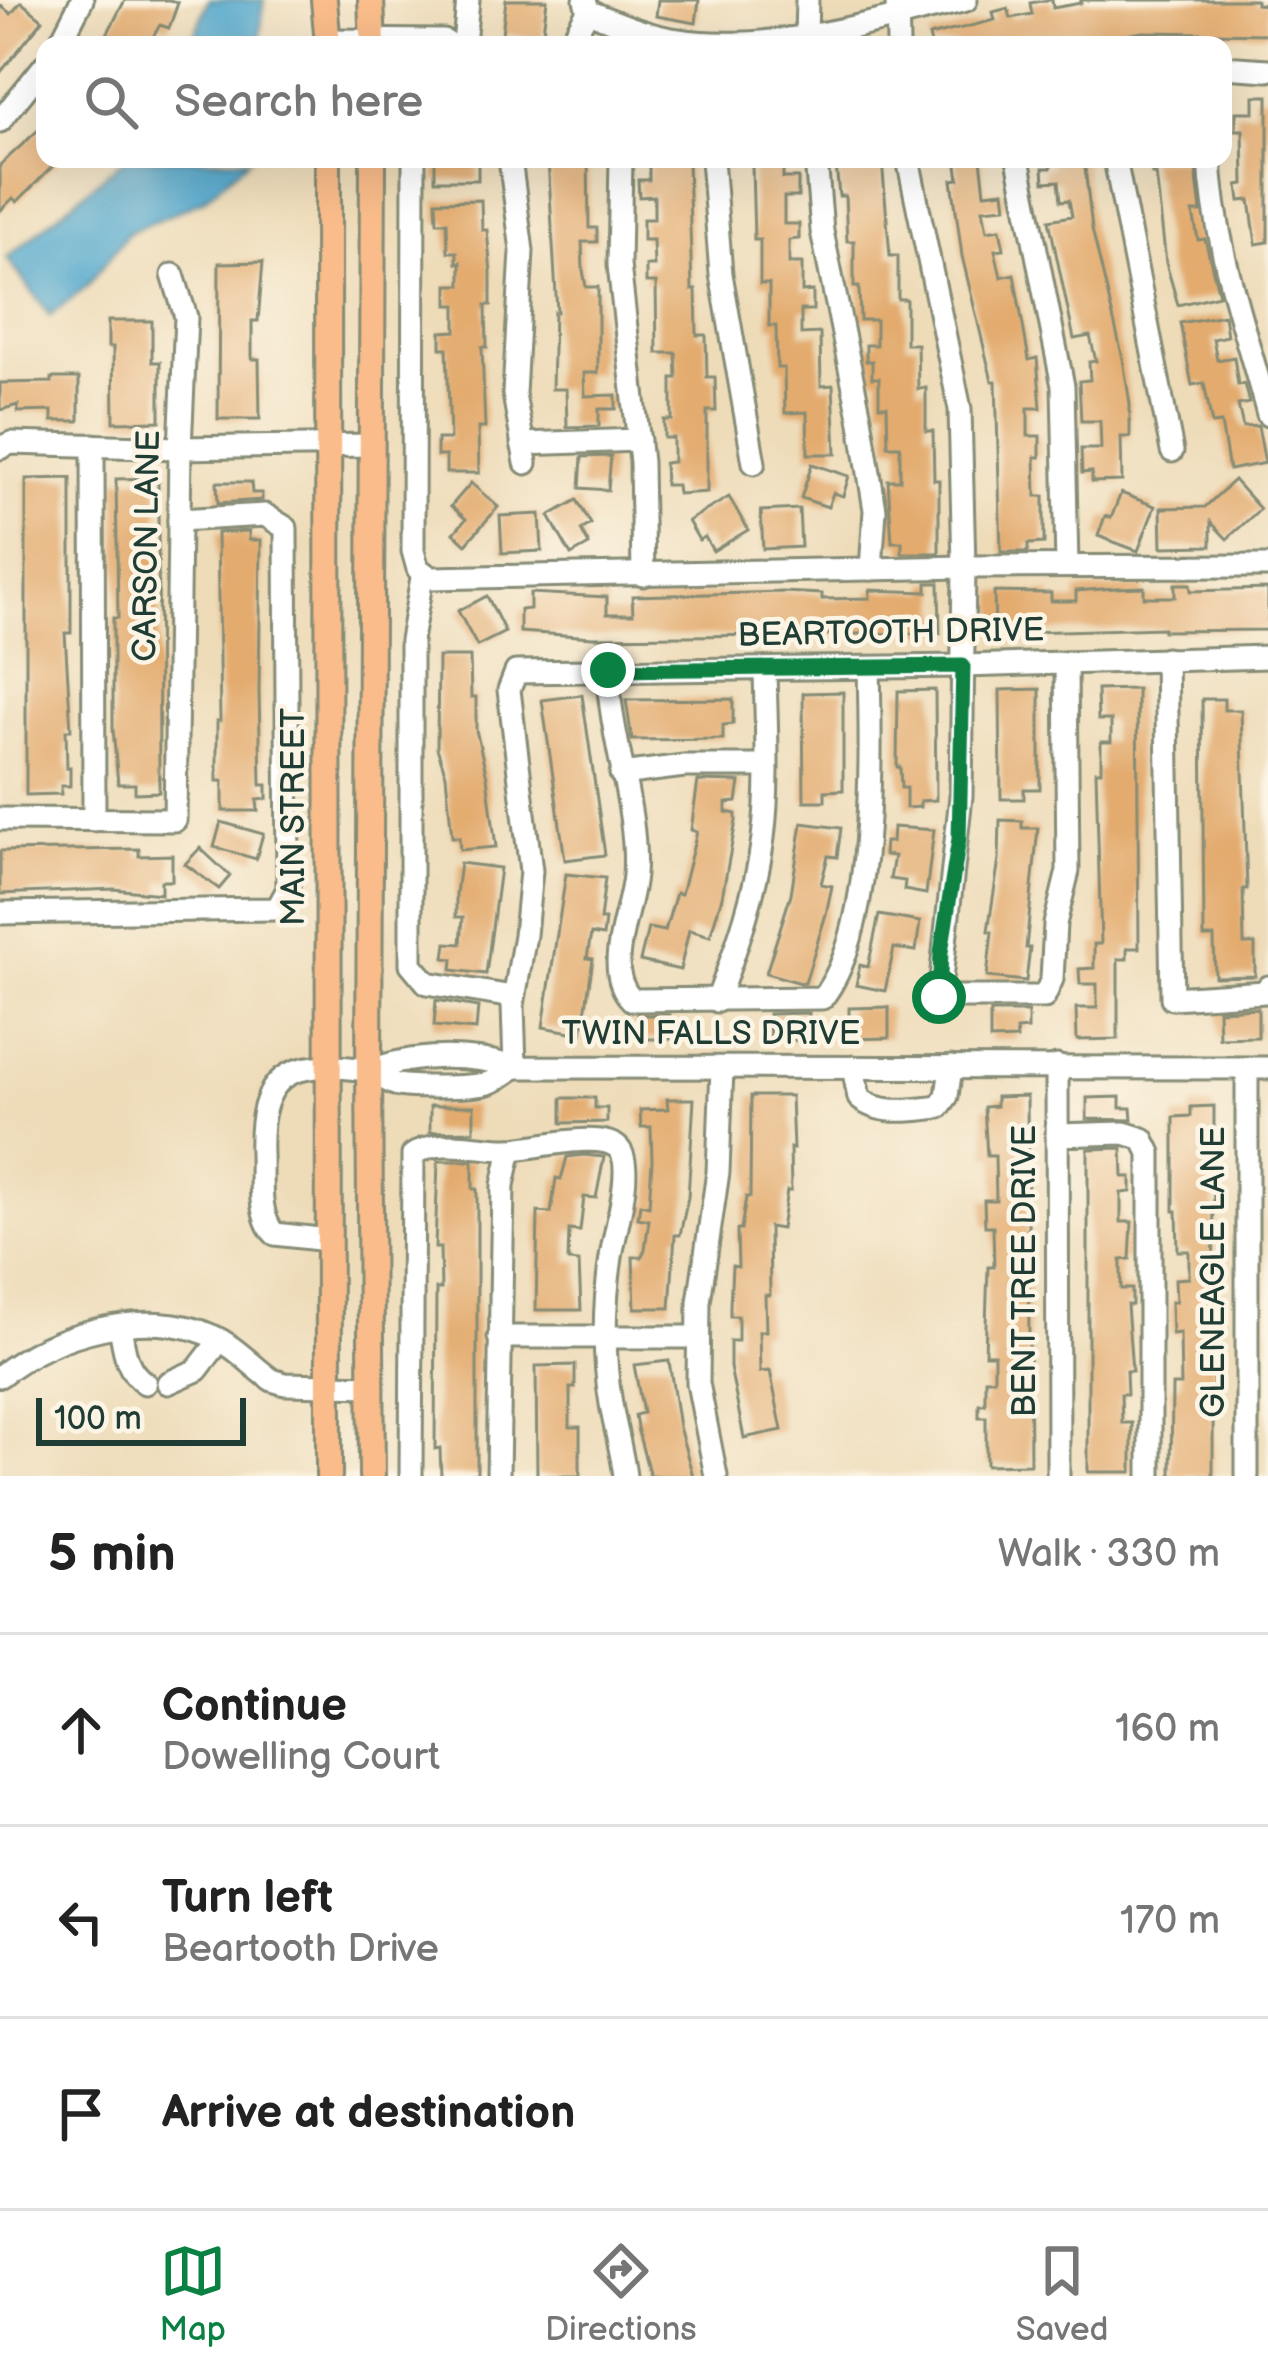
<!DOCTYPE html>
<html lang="en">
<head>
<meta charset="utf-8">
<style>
	body { margin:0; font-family:"Balsamiq Sans",sans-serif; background:#f6f6f6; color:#222 }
	.scale { position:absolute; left:36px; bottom:30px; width:210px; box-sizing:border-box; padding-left:12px; border:6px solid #1f3d34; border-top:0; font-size:33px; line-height:42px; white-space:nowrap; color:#1f3d34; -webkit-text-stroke:9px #fcf5e5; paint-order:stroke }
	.stop { position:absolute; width:36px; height:36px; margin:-27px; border:9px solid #0b8043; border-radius:50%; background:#fff }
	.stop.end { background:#0b8043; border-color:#fff; box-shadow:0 3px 12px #0008 }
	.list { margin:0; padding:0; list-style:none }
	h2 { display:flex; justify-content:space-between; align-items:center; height:156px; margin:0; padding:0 48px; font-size:51px }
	h2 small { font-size:39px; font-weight:400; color:#767676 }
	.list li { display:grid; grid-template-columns:78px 1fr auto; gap:36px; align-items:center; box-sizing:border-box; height:192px; padding:0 48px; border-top:3px solid #e0e0e0 }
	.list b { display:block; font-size:45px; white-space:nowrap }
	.list p { margin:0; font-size:39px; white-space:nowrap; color:#767676 }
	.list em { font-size:39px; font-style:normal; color:#767676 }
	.icon { flex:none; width:66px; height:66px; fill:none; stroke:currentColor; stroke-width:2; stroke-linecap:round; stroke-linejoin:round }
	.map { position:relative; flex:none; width:1268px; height:1476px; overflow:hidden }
	.search { position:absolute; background:#fff; box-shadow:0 12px 48px #0002; left:36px; right:36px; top:36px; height:132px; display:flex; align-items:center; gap:30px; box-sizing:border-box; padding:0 42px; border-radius:24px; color:#767676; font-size:45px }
	.sheet { height:732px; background:#fff }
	nav { display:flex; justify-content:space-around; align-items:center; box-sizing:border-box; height:168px; border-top:3px solid #e0e0e0; background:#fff; font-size:33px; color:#767676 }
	nav a { display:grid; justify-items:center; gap:6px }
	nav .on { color:#0b8043 }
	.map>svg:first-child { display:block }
</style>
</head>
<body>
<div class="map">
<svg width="1268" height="1476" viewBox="0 0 1268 1476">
	<rect width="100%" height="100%" fill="#fcf5e5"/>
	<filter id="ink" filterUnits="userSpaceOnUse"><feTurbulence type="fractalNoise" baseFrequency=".00833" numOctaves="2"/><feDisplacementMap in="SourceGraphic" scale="24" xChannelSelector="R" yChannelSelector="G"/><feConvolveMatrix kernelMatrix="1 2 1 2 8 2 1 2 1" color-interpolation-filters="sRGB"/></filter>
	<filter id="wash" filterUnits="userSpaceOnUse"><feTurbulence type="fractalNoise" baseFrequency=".004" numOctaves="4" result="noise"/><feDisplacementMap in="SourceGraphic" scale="48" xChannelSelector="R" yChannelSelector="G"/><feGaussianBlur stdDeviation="2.7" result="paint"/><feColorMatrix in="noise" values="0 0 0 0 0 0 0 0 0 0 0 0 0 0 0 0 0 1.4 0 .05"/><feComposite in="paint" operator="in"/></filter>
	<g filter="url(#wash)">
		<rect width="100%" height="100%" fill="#eedcb9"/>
		<g fill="#51a7cd" stroke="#387280" stroke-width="3">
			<polygon points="208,0 264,0 259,45 191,45"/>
			<polygon points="124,159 249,159 203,200 128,233 87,286 50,316 7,258"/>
		</g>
		<g id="blocks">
			<g fill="#e3ab6e">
				<polygon points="125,0 170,0 178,3 169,28 160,25 148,45 112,45 104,40"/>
				<polygon points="506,0 547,0 542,39 502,34"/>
				<polygon points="658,0 699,0 696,23 656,16"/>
				<polygon points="1047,0 1052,0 1053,8 1081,3 1081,0 1256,0 1256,4 1268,5 1268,34 1143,32 1061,45 931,45 929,36 995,20 993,12 1008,8 1011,18 1032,14 1030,3"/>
				<polygon points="21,2 43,20 0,73 0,5 11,14"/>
				<polygon points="1254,96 1268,96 1268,242 1256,244 1250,200 1240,201 1238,185 1244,184 1243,130 1236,130 1236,112 1254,112"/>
				<polygon points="45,124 45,159 60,159 17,202 13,198 0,211 0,165"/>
				<polygon points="478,159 478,180 435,180 435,160"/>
				<polygon points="548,159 588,159 589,228 597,228 597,242 582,242 583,270 586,287 598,287 598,373 584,373 585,396 616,395 616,409 599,409 599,426 567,427 566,389 552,389 554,312 557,312"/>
				<polygon points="956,159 981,159 985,193 1004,191 1006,207 983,209 987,231 1000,229 1004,249 995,250 1001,277 1014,274 1029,360 1037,358 1041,408 1028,408 1028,436 1040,436 1040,457 1035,457 1036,496 1044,496 1044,543 1028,544 1028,552 1001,552 996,381 992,381 962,256 952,180 959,179"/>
				<polygon points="1051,159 1084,159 1092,229 1123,359 1130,404 1130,437 1121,437 1122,481 1092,482 1092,472 1082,473 1081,449 1101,449 1100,421 1081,421 1079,381 1090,380 1089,362 1096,361 1090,336 1074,339 1049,220 1072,216 1069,200 1061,201 1059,181 1044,182 1043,168 1051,168"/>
				<polygon points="1150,159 1195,159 1201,212 1193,212 1198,240 1205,239 1219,295 1178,305 1166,263 1156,174 1152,174"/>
				<polygon points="882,160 890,256 898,256 898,299 906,299 906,344 917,344 918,389 926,388 926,431 933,431 934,480 939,480 939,553 902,553 902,542 892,542 888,480 900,480 900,446 888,446 887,406 879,406 879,378 872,378 872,361 866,361 866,345 876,345 876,320 860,320 859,287 854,287 854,241 847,241 845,196 839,196 836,165"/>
				<polygon points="688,161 692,290 696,290 697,335 706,335 707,377 715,377 716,411 707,411 707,492 678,494 677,485 665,485 664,463 673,462 673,438 664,438 664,420 672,420 672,378 677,378 676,353 657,353 656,283 646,283 646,266 654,266 653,240 643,240 643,219 654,219 654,196 639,197 638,180 649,180 649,162"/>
				<polygon points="752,165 783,165 783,178 798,178 798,197 784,197 784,224 799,224 799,239 789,240 789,263 802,263 802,292 813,291 813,310 801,310 801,334 820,333 821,386 833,385 836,454 808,454 807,412 785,413 784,368 777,368 776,326 769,326 769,284 760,284 760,240 754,240"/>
				<polygon points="481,200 482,230 487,230 491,273 491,305 486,305 487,347 482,347 485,428 478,428 479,473 446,473 446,456 437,456 437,439 450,439 447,348 441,348 441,332 456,331 456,305 448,305 448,285 461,285 461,262 457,263 457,252 448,252 447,222 437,222 436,201"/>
				<polygon points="263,262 258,321 252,321 252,359 259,359 260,419 218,419 219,263"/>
				<polygon points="1224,315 1227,336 1213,339 1217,360 1234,357 1238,385 1244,384 1249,403 1238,405 1243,427 1258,426 1265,463 1229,470 1221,423 1212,424 1204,383 1192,385 1180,323"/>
				<polygon points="108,321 152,321 152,362 160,362 160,421 114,422 113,347 108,347"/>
				<polygon points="52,378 79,378 79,421 52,421 52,411 18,412 18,405 0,410 0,383 52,382"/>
				<polygon points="611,456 608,490 580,488 582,457"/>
				<polygon points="812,464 849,476 843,496 833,493 828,507 801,498"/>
				<polygon points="71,478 71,633 65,633 71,730 66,730 67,768 70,767 70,786 61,786 61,794 26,795 26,479"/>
				<polygon points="158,478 159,792 135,793 135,784 118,784 113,729 113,618 118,618 116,479"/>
				<polygon points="1234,480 1260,509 1227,539 1211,522 1211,546 1162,547 1161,508 1205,507"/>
				<polygon points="217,482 251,482 252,493 262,493 262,500 218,503"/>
				<polygon points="471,483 498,507 466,544 454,533 466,519 451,506"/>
				<polygon points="1121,493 1155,506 1138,551 1098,536 1105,516 1111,518"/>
				<polygon points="729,497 748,530 713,551 705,537 699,540 688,521"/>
				<polygon points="577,500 591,524 581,530 589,545 571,555 549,516"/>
				<polygon points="799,509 801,547 763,549 761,511"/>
				<polygon points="540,514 542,551 502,553 500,516"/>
				<polygon points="249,531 249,540 261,540 259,691 261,785 267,785 267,799 257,800 258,811 223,811 223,781 217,781 217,721 220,721 217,533"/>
				<polygon points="927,583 939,583 940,633 593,637 520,632 520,610 530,609 530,593 607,597 607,614 633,614 632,596 783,592 822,594 822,599 870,598 870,590 927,592"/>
				<polygon points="1175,584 1190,584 1191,591 1268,589 1268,630 1163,631 1163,628 995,633 994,592 1051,593 1051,601 1076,601 1076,591 1116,588 1144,587 1144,597 1175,597"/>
				<polygon points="487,596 505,632 477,646 458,611"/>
				<polygon points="438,657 470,657 471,697 476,697 476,730 487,777 496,847 460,850 459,837 452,837 446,775 437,748"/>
				<polygon points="1040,689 1040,789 1024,789 1024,799 1001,799 1000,690"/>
				<polygon points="1137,689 1139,948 1127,948 1127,959 1118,959 1118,1039 1077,1040 1076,1008 1097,1008 1097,984 1080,984 1079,969 1094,968 1094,944 1101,944 1096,771 1101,771 1101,742 1111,742 1111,720 1098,720 1097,690"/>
				<polygon points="935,690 936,800 920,801 920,807 906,808 906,788 901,788 900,767 897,767 898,691"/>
				<polygon points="843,692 843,790 825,791 825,801 804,801 803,693"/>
				<polygon points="582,695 605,855 565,860 542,700"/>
				<polygon points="733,699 733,724 723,725 723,739 632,740 626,700"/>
				<polygon points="1202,699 1224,699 1224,710 1241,710 1247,889 1243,889 1244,944 1255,944 1255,976 1215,977 1214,937 1204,937"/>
				<polygon points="698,781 740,782 737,802 726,803 726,812 736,814 736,821 722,897 710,936 689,930 680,970 640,961 648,928 665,931 676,893 681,894 697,832 691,830"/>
				<polygon points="1000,820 1022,821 1022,828 1038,828 1026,948 1030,948 1026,981 987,977 992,932 988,931 999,859"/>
				<polygon points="221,822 263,834 256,859 214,847"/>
				<polygon points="802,823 841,828 837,857 828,856 821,884 832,886 826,914 805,983 801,983 766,973 791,894"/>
				<polygon points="893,827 934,830 926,894 904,890 905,881 890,879 894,856 884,855 885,842 892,842"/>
				<polygon points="200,848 230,876 219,889 185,864"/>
				<polygon points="139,849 139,856 172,855 172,881 161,881 161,894 114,889 0,894 0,851"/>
				<polygon points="460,863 500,868 486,974 452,970 453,959 445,958 447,943 461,944 463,917 456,917 456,894"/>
				<polygon points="566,874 605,878 600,920 605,920 603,936 591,934 587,958 593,959 582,1034 543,1027"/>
				<polygon points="879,915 920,922 916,951 894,948 885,991 856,985 860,965 868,967"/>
				<polygon points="436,1000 478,1007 476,1030 434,1026"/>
				<polygon points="889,1007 889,1038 849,1039 849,1008"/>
				<polygon points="1258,1008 1258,1037 1219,1038 1218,1010"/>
				<polygon points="990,1012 1028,1012 1028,1029 1016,1030 1017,1039 990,1040"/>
				<polygon points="809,1013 810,1040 770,1040 769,1014"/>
				<polygon points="637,1015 669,1015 670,1039 637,1039"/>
				<polygon points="751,1096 791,1096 793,1149 790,1148 791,1191 787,1191 781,1229 769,1227 770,1295 765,1295 766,1331 759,1331 760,1372 770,1371 782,1430 744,1438 730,1367 730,1341 738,1341 738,1316 730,1316 730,1306 732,1266 738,1267 737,1230 741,1230 746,1197 750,1197"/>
				<polygon points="1027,1096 1030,1464 986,1465 986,1417 979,1417 979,1404 985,1404 985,1379 994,1379 994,1354 985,1354 988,1267 994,1267 993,1226 985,1226 984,1200 996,1200 995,1156 987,1156 984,1107 996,1106 996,1097"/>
				<polygon points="1120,1097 1120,1108 1131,1108 1132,1120 1087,1119 1087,1098"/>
				<polygon points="562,1098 595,1098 595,1108 607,1108 607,1122 562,1123"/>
				<polygon points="667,1099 694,1099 688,1197 680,1235 675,1235 670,1308 635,1308 633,1257 642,1257 645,1249 649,1220 638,1218 640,1204 649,1206 652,1161 651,1127 641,1127 640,1110 668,1109"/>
				<polygon points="430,1106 474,1106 474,1131 430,1132"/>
				<polygon points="1214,1106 1213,1476 1171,1476 1172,1385 1181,1385 1180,1333 1172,1334 1171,1302 1176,1302 1175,1279 1189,1278 1189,1251 1178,1251 1177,1211 1174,1211 1174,1117 1191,1116 1191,1107"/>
				<polygon points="1122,1148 1123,1177 1131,1177 1131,1192 1121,1193 1121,1222 1132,1222 1130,1259 1121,1260 1121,1289 1132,1289 1132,1305 1127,1305 1132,1371 1126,1371 1127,1394 1121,1394 1122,1423 1132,1423 1132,1472 1088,1472 1088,1149"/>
				<polygon points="584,1155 604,1157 596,1198 584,1197 580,1231 569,1230 568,1261 579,1262 581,1310 536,1310 538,1212 551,1213 556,1178 561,1179 567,1157"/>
				<polygon points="438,1161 473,1161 473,1189 477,1189 477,1476 441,1476 440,1448 435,1449 436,1289 441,1289 440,1248 435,1248"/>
				<polygon points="669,1361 679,1427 693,1476 650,1476 637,1428 635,1415 643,1413 634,1365"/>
				<polygon points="575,1365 575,1388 570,1388 570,1427 580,1427 580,1476 537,1476 536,1366"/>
			</g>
		</g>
	</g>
	<g filter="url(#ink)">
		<use href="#blocks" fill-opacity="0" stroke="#868c76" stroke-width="3"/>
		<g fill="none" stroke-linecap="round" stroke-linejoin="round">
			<defs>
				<g id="minor">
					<path d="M585,0L588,11C616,22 647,36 678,40C774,54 873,22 966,0"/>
					<polyline points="897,0 898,45"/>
					<polyline points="806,35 807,0"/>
					<polyline points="328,40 444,41 450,45"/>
					<polyline points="59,45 82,0"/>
					<polyline points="464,45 468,0"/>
					<polyline points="569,45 588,11"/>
					<polyline points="1223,67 1268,70"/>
					<polyline points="0,121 45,65"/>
					<polyline points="414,159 413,551 418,569 431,578 964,567 1268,566"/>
					<polyline points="510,159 522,251 514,394 526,463"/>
					<polyline points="621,159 619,265 641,462 643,575"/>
					<polyline points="712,159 721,274 754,463"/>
					<polyline points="816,159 822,231 860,417 875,510 871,569"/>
					<polyline points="908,159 960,409 964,567 961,796 939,997 1044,997 1052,979 1055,924 1068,871 1066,663"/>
					<polyline points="1018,159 1063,386 1067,566"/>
					<polyline points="1115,159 1172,451"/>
					<path d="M1210,159C1214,246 1246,331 1268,415"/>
					<polyline points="522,444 639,440"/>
					<polyline points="93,445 94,820"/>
					<polyline points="0,448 11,443 180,448 372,445"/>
					<polyline points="423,572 411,640 411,964 427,983 513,997"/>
					<polyline points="1166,659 1172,998 1265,992 1268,987"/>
					<path d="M608,670C609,736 639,811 634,875C631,914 601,969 632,1000L822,998C876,932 871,752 869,668"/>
					<polyline points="621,774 684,766 766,766"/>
					<polyline points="0,819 175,820 180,448 186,317 173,275"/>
					<polyline points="0,913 277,909 288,889 286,528 265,515 179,520"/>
					<path d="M717,1001C736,948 756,894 763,838C770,783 766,725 765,670"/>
					<polyline points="1057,1066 1058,1476"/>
					<polyline points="515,1067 513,1005 525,935 531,871 509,690 516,672 963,666 1268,657"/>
					<path d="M853,1067L859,1098C880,1116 913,1110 939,1107L947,1096L951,1067"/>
					<path d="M369,1071C414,1053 468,1054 515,1067L1268,1068"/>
					<polyline points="1057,1135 1124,1133 1143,1139 1150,1153 1150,1476"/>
					<path d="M328,1240L275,1234C257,1217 262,1177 261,1154C258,1075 289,1058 364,1070C376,1072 386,1082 398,1085C414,1088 478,1088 491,1082C499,1079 507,1072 515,1067"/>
					<path d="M120,1326C124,1348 125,1370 145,1383"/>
					<polyline points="499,1337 698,1337"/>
					<path d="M0,1376C51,1333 149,1306 212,1336C235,1346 252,1366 272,1380L285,1384L372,1386"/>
					<polyline points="168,1383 197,1370 220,1340"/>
					<path d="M411,1476L413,1155C438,1136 481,1150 511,1149C536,1148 602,1130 619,1149C635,1167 614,1233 611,1257C604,1304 603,1357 611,1404C615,1428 622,1452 625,1476"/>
					<polyline points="498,1476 503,1185 511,1149"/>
					<polyline points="716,1476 698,1383 699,1302 718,1172 722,1068"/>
					<polyline points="1247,1476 1247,1069"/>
				</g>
				<g id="major">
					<polyline points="324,0 328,45"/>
					<polyline points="371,0 373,45"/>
					<polyline points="328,159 329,1476"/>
					<polyline points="372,1476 369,1071 373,159"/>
				</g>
			</defs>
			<use href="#minor" stroke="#868c76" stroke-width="27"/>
			<use href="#major" stroke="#868c76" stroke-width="30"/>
			<use href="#minor" stroke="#fff" stroke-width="21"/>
			<use href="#major" stroke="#f9bc8a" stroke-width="24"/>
		</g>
	</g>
	<g fill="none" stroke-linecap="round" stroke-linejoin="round" filter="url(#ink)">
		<polyline stroke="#0b8043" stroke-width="15" points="608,670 963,666 959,839 941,952 939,997"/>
	</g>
	<g text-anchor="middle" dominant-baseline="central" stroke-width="9" stroke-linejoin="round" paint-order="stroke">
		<g font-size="33" fill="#1f3d34" stroke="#fcf5e5">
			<text transform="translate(147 546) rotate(-89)">CARSON LANE</text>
			<text transform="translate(891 633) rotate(-1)">BEARTOOTH DRIVE</text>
			<text transform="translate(294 817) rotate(-90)">MAIN STREET</text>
			<text x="711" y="1034">TWIN FALLS DRIVE</text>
			<text transform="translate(1025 1271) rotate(-90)">BENT TREE DRIVE</text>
			<text transform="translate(1214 1272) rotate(-90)">GLENEAGLE LANE</text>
		</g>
	</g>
</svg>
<div class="scale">100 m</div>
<div class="stop" style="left:939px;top:997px"></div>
<div class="stop end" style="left:608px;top:670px"></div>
<div class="search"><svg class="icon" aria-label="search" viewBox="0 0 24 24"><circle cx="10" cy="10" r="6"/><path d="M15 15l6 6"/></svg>Search here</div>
</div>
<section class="sheet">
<h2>5 min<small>Walk · 330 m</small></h2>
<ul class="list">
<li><svg class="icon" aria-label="ahead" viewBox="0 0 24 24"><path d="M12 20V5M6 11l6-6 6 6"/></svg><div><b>Continue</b><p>Dowelling Court</p></div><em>160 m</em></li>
<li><svg class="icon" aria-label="left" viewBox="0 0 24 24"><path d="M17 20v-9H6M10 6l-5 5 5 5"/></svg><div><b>Turn left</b><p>Beartooth Drive</p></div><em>170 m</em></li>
<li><svg class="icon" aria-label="arrive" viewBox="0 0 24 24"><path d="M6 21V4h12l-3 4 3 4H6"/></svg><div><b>Arrive at destination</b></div></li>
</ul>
</section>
<nav>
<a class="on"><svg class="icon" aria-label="map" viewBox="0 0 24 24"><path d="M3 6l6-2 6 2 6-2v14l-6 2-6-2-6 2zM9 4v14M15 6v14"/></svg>Map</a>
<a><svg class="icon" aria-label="directions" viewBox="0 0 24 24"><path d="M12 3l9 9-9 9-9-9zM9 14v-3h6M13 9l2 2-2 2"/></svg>Directions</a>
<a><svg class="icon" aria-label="saved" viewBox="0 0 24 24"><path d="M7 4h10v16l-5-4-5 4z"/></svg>Saved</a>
</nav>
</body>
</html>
